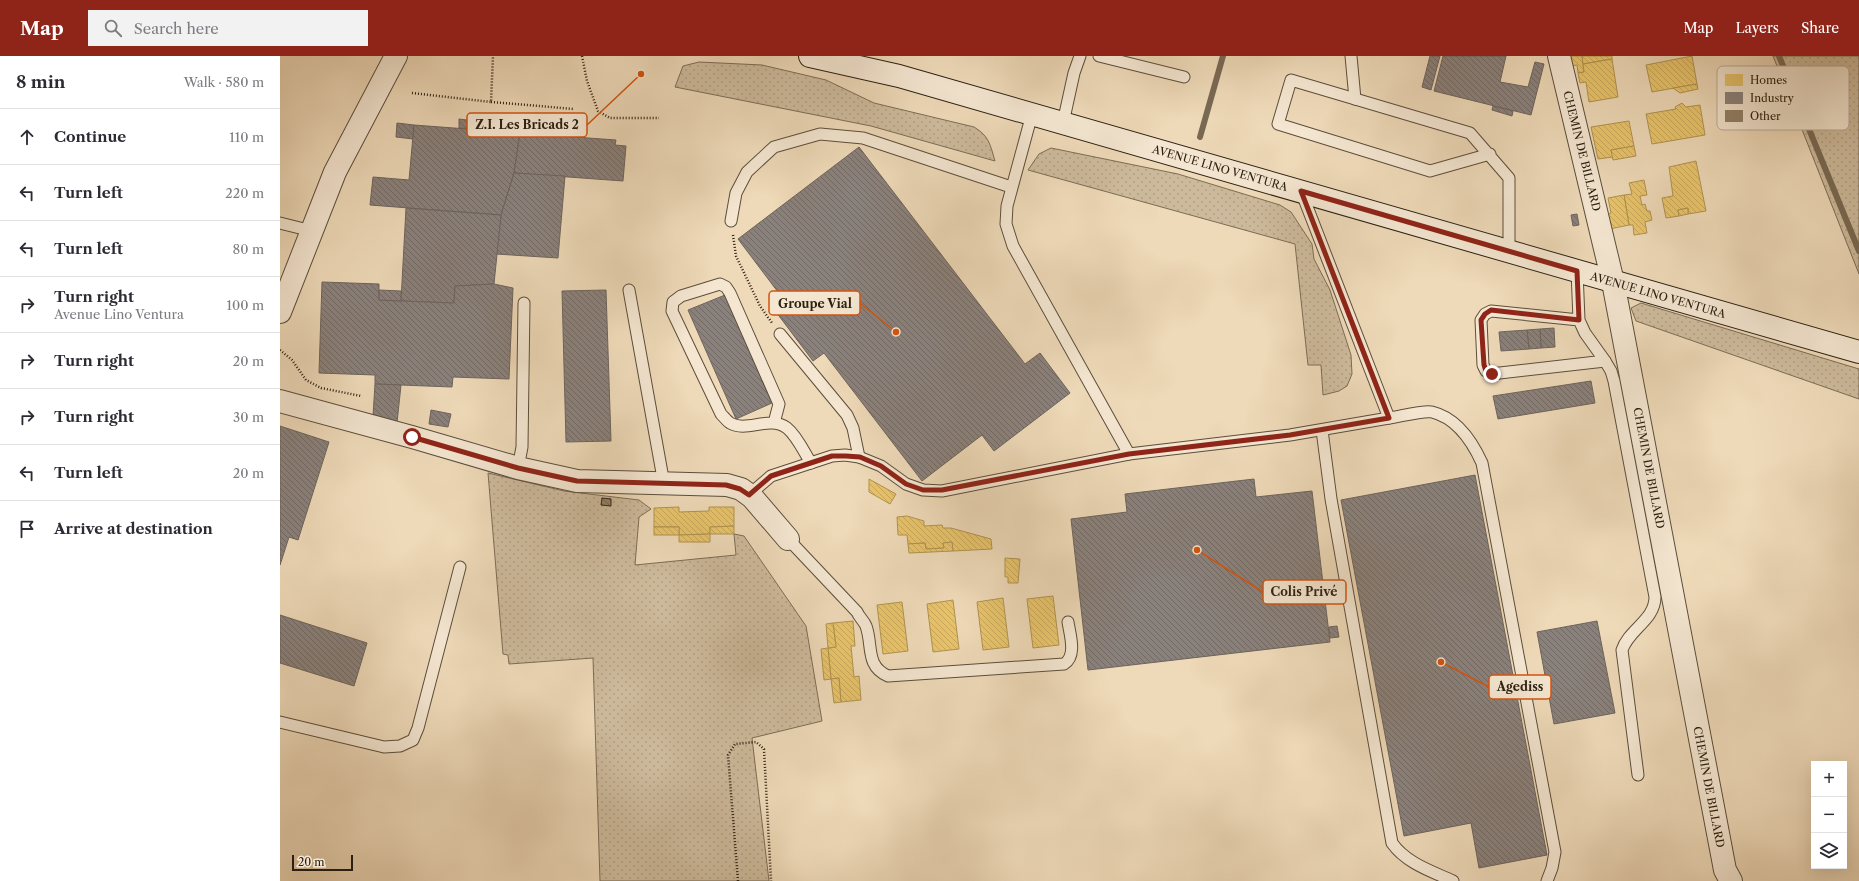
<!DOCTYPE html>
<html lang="en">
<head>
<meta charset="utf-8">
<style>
	body { margin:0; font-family:"Libre Caslon Text",serif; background:#f2f2f3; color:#2b2b33 }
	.controls { position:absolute; right:12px; bottom:12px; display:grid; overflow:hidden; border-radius:0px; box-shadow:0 4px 16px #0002 }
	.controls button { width:36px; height:36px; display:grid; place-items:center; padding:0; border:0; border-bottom:1px solid #e1e1e2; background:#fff; color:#2b2b33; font:20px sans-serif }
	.scale { position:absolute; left:12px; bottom:10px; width:61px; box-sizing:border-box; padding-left:4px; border:2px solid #2c2011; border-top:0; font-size:11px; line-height:14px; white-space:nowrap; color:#2c2011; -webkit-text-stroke:3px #f4e6d1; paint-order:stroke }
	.stop { position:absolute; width:12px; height:12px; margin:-9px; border:3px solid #8f2418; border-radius:50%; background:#fff }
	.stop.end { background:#8f2418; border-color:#fff; box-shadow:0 1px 4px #0008 }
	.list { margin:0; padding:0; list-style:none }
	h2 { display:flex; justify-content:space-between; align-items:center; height:52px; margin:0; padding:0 16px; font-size:17px }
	h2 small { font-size:13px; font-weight:400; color:#7c7c81 }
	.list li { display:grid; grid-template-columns:26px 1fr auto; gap:12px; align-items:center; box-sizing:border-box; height:56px; padding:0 16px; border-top:1px solid #e1e1e2 }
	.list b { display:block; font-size:15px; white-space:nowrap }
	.list p { margin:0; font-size:13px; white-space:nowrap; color:#7c7c81 }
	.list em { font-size:13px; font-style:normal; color:#7c7c81 }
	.icon { flex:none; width:22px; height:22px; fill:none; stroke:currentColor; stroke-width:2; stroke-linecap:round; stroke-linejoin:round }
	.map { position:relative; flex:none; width:1579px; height:825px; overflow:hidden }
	header { display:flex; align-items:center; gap:24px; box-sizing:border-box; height:56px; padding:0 20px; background:#8f2418; color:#fff }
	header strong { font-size:19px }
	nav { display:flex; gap:22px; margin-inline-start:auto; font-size:14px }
	.search { width:280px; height:36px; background:#f2f2f3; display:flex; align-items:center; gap:10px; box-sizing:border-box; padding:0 14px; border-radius:0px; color:#7c7c81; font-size:15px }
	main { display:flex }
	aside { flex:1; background:#fff }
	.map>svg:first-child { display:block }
</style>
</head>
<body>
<header>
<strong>Map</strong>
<div class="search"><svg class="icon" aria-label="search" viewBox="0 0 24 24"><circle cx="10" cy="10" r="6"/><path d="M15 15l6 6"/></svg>Search here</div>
<nav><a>Map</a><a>Layers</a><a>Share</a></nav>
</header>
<main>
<aside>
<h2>8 min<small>Walk · 580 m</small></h2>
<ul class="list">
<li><svg class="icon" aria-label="ahead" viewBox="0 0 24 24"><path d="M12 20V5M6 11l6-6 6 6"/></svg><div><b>Continue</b></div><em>110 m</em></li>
<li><svg class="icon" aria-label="left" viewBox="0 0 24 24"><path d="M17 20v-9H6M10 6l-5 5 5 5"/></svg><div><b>Turn left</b></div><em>220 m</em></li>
<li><svg class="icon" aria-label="left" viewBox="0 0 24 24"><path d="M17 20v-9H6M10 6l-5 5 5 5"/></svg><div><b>Turn left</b></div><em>80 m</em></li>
<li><svg class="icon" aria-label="right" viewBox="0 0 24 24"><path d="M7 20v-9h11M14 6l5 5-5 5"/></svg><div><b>Turn right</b><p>Avenue Lino Ventura</p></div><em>100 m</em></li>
<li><svg class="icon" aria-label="right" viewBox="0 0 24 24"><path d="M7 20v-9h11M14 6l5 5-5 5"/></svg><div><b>Turn right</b></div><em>20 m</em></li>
<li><svg class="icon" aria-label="right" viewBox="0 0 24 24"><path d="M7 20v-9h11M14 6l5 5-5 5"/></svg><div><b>Turn right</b></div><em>30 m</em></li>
<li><svg class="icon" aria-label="left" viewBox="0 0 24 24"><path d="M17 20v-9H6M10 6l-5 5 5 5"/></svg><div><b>Turn left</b></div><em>20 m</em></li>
<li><svg class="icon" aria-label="arrive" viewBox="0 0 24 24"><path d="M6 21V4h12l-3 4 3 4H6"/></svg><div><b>Arrive at destination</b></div></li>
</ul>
</aside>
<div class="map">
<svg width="1579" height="825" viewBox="0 0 1579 825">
	<defs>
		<pattern id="grass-dots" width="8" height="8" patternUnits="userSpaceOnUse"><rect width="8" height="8" fill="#cdba9c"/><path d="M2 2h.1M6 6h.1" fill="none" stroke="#b0a085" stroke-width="1.8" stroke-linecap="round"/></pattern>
		<pattern id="homes-back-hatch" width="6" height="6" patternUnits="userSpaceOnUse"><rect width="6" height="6" fill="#e9c46a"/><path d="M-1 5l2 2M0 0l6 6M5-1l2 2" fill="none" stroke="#c8a85b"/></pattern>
		<pattern id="industry-back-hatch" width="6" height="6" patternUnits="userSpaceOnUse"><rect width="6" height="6" fill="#8a817c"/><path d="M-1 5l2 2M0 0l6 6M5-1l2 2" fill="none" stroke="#716964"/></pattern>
		<pattern id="building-back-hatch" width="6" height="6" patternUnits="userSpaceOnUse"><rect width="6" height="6" fill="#918068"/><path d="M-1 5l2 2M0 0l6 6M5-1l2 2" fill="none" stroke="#776854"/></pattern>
	</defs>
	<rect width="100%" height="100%" fill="#eed9b8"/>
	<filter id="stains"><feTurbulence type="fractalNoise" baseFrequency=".005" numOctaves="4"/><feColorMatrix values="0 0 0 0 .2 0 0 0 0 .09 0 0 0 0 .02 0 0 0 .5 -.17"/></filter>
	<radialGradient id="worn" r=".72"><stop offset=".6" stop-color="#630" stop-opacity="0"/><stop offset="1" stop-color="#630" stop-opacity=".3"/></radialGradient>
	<g fill="url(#grass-dots)" stroke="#7c6d56">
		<polygon points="1493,0 1579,0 1579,218"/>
		<path d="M419,6L482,9L546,24L594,47L694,71C709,80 710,88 715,105L591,70L395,31L403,10Z"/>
		<polygon points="771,92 898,118 1000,149 1011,156 1032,188 1034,203 1050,234 1071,299 1072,318 1067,330 1059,335 1043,339 1041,309 1028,309 1015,188 748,114 759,98"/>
		<polygon points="1361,247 1579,313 1579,343 1356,265 1351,252"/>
		<polygon points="208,417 284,435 359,444 371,453 359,461 355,509 456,499 454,478 464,480 526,570 542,665 472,682 489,825 320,825 313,602 229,608 228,599 223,598"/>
	</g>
	<g fill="url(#homes-back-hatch)" stroke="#b0934f">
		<polygon points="1289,0 1302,0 1304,16 1298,17 1297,9 1291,10"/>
		<polygon points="1302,0 1332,0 1332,3 1303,8"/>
		<polygon points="1412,0 1417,28 1372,36 1366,9"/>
		<polygon points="1332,3 1338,41 1309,46 1306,26 1300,27 1298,17 1304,16 1303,8"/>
		<polygon points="1417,28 1418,33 1400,37 1393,32"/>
		<polygon points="1402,47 1406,51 1420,49 1425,79 1372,88 1366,58 1396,53 1395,51"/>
		<polygon points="1349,65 1354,90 1331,94 1333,101 1318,103 1311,71"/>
		<polygon points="1354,90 1356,100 1333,104 1331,94"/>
		<polygon points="1416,105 1426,155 1408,158 1408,152 1398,154 1399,160 1386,162 1382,142 1393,140 1389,111"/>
		<polygon points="1364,124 1367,139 1360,140 1362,149 1365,148 1367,155 1370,155 1372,164 1365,166 1367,177 1354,179 1353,169 1349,169 1344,139 1352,138 1349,127"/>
		<polygon points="1344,139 1349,169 1330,173 1327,159 1331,157 1328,142"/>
		<polygon points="1408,152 1408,158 1399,160 1398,154"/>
		<polygon points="589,423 616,438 610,448 589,436"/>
		<polygon points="399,451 399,456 429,455 429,451 454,451 454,470 430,471 430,478 399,479 399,471 374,471 374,452"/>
		<polygon points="627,460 644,465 644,470 662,469 663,472 671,472 711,483 712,493 673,495 672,486 663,487 664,492 646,493 645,487 628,488 627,479 618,479 617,461"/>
		<polygon points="454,470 454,478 430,478 430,471"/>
		<rect x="374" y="471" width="25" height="8"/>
		<polygon points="430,478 430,486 399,486 399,479"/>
		<polygon points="672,486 673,495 629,497 628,488 645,487 646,493 664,492 663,487"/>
		<polygon points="725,502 740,503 738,527 728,527 728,521 725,521"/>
		<polygon points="773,540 779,589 753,592 747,543"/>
		<polygon points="723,542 729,591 703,594 697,546"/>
		<polygon points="673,544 679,593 653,596 647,548"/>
		<polygon points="622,546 628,595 603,598 597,549"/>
		<polygon points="573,565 575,590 571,590 574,621 579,620 581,644 561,646 559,622 551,623 548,592 556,591 553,567"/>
		<polygon points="553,567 556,591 548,592 546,568"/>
		<polygon points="548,592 551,623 544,624 541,593"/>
		<polygon points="559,622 561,646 554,647 551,623"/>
	</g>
	<g fill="url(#industry-back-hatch)" stroke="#6e645c">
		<polygon points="1150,0 1160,0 1151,34 1142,31"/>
		<polygon points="1163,0 1226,0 1220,26 1248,31 1255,6 1264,8 1251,59 1154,35"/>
		<polygon points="1213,50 1233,55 1232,60 1212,54"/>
		<polygon points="179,63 195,65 194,73 179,72"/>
		<polygon points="117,67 134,69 133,83 116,81"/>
		<polygon points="134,69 240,77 234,117 221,159 90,149 93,121 129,124"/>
		<polygon points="240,77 336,84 335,89 346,90 343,125 234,117"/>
		<polygon points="579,91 745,308 760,297 790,337 714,395 702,379 642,425 544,297 533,305 496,256 507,248 458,183"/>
		<polygon points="234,117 285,120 278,202 216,198 221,159"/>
		<polygon points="126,152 221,159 214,228 175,230 174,247 121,245"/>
		<polygon points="1297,158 1299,169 1293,170 1291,159"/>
		<polygon points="42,226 99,228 99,244 174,247 175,230 214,228 233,232 229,323 173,321 172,331 95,328 95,319 39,317"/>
		<polygon points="99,234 121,235 121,245 99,244"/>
		<polygon points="326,234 331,385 286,386 282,235"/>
		<polygon points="445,239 492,347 456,363 408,254"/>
		<polygon points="1274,272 1275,291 1261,292 1260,273"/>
		<polygon points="1260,273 1261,292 1249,293 1247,274"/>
		<polygon points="1247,274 1249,293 1221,295 1219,276"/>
		<polygon points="1311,325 1315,347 1218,363 1213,340"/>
		<polygon points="95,328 121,329 117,367 93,360"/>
		<polygon points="151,354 171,358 168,371 149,368"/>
		<polygon points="0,370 49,386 18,484 9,481 0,509"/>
		<polygon points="1195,419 1267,799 1199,812 1191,767 1124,780 1061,444"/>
		<polygon points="974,423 976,441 1032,435 1050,586 808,614 791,463 847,456 845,438"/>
		<polygon points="0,559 87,587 74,630 0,607"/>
		<polygon points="1317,565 1335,657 1274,668 1257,576"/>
		<polygon points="1057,570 1059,581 1050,582 1049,571"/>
	</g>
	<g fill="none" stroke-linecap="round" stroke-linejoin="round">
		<g stroke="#796953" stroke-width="6">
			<polyline points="1499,0 1579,195"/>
			<polyline points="920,81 943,0"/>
		</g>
	</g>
	<polygon fill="url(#building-back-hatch)" stroke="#2c2011" points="322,442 331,443 331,450 321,449"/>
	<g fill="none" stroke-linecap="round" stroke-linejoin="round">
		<defs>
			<g id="service">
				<polyline points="819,0 904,21"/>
				<polyline points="1071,0 1075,43"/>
				<polyline points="752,58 727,150 726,168 733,190 849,398 1010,379 1109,362 1021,135"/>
				<polyline points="783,67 794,17 800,0"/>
				<polyline points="1210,98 1150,115 998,68 1011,24 1190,77 1229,122 1229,195"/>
				<polyline points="451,165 456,137 467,116 494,91 540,78 583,82 731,131"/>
				<polyline points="0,167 32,175"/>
				<polyline points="1297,215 1299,264 1305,277 1325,305 1211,318 1206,315 1203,309 1201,264 1205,258 1211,255 1299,264"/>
				<polyline points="349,234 384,428"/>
				<polyline points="500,278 567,359 573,372 579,401"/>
				<path d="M1325,305L1331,315L1334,325L1375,541C1375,564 1349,573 1342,594L1358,719"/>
				<path d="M1109,362C1118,361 1144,354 1152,356C1177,362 1192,385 1202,407L1275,796L1272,812L1267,825"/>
				<path d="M494,367L499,348L450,237L446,231L440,228L401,240L393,246L392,255L441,358C444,361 447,365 450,367C467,377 489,359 507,372C517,380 524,396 531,407"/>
				<path d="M1042,374L1051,443L1112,787C1126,807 1151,815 1173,825"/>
				<polyline points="238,412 242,391 244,247"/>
				<polyline points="469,439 491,420 552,400 565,399 579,401 601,410 626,428 643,434 662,435 849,398"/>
				<path d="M508,483L577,556C579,561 584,565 586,570C593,589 585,610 608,620L784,608C797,600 790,579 788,566"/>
				<polyline points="0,666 104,691 120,690 133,684 138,672 180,511"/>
			</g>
			<g id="minor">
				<polyline points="1279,0 1333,226 1445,814 1451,825"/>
				<polyline points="0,256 55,116 116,0"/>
				<polyline points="0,345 132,381 238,412 297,425 447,429 461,433 472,441 508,483"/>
			</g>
			<polyline id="secondary" points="530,0 619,20 1579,296"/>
		</defs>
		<use href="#service" stroke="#5c4e3b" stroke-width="13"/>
		<use href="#minor" stroke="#5c4e3b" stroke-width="24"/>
		<use href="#secondary" stroke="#2c2011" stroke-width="24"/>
		<g stroke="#2c2011" stroke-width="2.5" stroke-dasharray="1 2" stroke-linecap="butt">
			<polyline points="302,0 307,25 318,55 330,62 379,62"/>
			<polyline points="132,37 211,46 213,0"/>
			<polyline points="211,46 294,53"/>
			<polyline points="453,179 456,200 480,250 492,267"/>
			<polyline points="0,294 12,304 26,324 41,332 81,340"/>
			<polyline points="458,825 448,699 455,688 476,686 484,693 491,825"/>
		</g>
		<use href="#service" stroke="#f4e6d1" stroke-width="11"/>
		<use href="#minor" stroke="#f4e6d1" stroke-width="22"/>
		<use href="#secondary" stroke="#f4e6d1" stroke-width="22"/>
	</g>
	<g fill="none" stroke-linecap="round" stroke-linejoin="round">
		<polyline stroke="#8f2418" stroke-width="5" points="132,381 238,412 297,425 446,429 460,433 469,439 491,420 552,400 566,400 580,401 601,410 626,428 643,434 662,434 849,398 1010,379 1109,362 1021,135 1297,215 1299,264 1211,254 1205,258 1201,264 1204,309 1206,315 1212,318"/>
	</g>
	<g text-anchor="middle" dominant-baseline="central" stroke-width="4" stroke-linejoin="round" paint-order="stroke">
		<g font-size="11" fill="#2c2011" stroke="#f4e6d1">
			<text transform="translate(1302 95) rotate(76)">CHEMIN DE BILLARD</text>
			<text transform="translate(940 112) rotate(16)">AVENUE LINO VENTURA</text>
			<text transform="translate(1378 239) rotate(16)">AVENUE LINO VENTURA</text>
			<text transform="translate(1369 412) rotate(79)">CHEMIN DE BILLARD</text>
			<text transform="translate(1429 731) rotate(79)">CHEMIN DE BILLARD</text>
		</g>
	</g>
	<rect x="1437" y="10" width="132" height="64" rx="6" fill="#f4e6d1" stroke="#b8ab97" stroke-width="1"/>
	<rect x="1445" y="18" width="18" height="12" fill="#e9c46a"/>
	<rect x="1445" y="36" width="18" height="12" fill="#8a817c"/>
	<rect x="1445" y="54" width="18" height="12" fill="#918068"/>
	<g font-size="11" fill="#2c2011">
		<text x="1470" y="28">Homes</text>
		<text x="1470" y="46">Industry</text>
		<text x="1470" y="64">Other</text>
	</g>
	<path fill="none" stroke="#d5530c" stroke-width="1.5" d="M361 18L307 69M616 276L580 247M917 494L983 536M1161 606L1209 631"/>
	<g fill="#d5530c" stroke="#f4e6d1" stroke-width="1.5">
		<circle cx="361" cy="18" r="4"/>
		<circle cx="616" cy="276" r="4"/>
		<circle cx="917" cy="494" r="4"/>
		<circle cx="1161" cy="606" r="4"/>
	</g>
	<g fill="#f4e6d1" stroke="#d5530c" stroke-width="1.5">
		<rect x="187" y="57" width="120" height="24" rx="4"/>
		<rect x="489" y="235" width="91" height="24" rx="4"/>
		<rect x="983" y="524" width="83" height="24" rx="4"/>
		<rect x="1209" y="619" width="62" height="24" rx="4"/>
	</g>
	<g font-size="12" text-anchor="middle" font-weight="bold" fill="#2c2011">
		<text x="247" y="73">Z.I. Les Bricads 2</text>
		<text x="535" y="252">Groupe Vial</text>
		<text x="1024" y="540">Colis Privé</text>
		<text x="1240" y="635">Agediss</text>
	</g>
	<rect width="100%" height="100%" filter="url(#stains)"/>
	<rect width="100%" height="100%" fill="url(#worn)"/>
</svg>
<div class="controls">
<button>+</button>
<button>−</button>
<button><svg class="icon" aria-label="layers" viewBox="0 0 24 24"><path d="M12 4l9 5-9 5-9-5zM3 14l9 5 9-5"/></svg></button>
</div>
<div class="scale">20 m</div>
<div class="stop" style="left:132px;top:381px"></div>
<div class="stop end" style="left:1212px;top:318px"></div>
</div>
</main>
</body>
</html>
